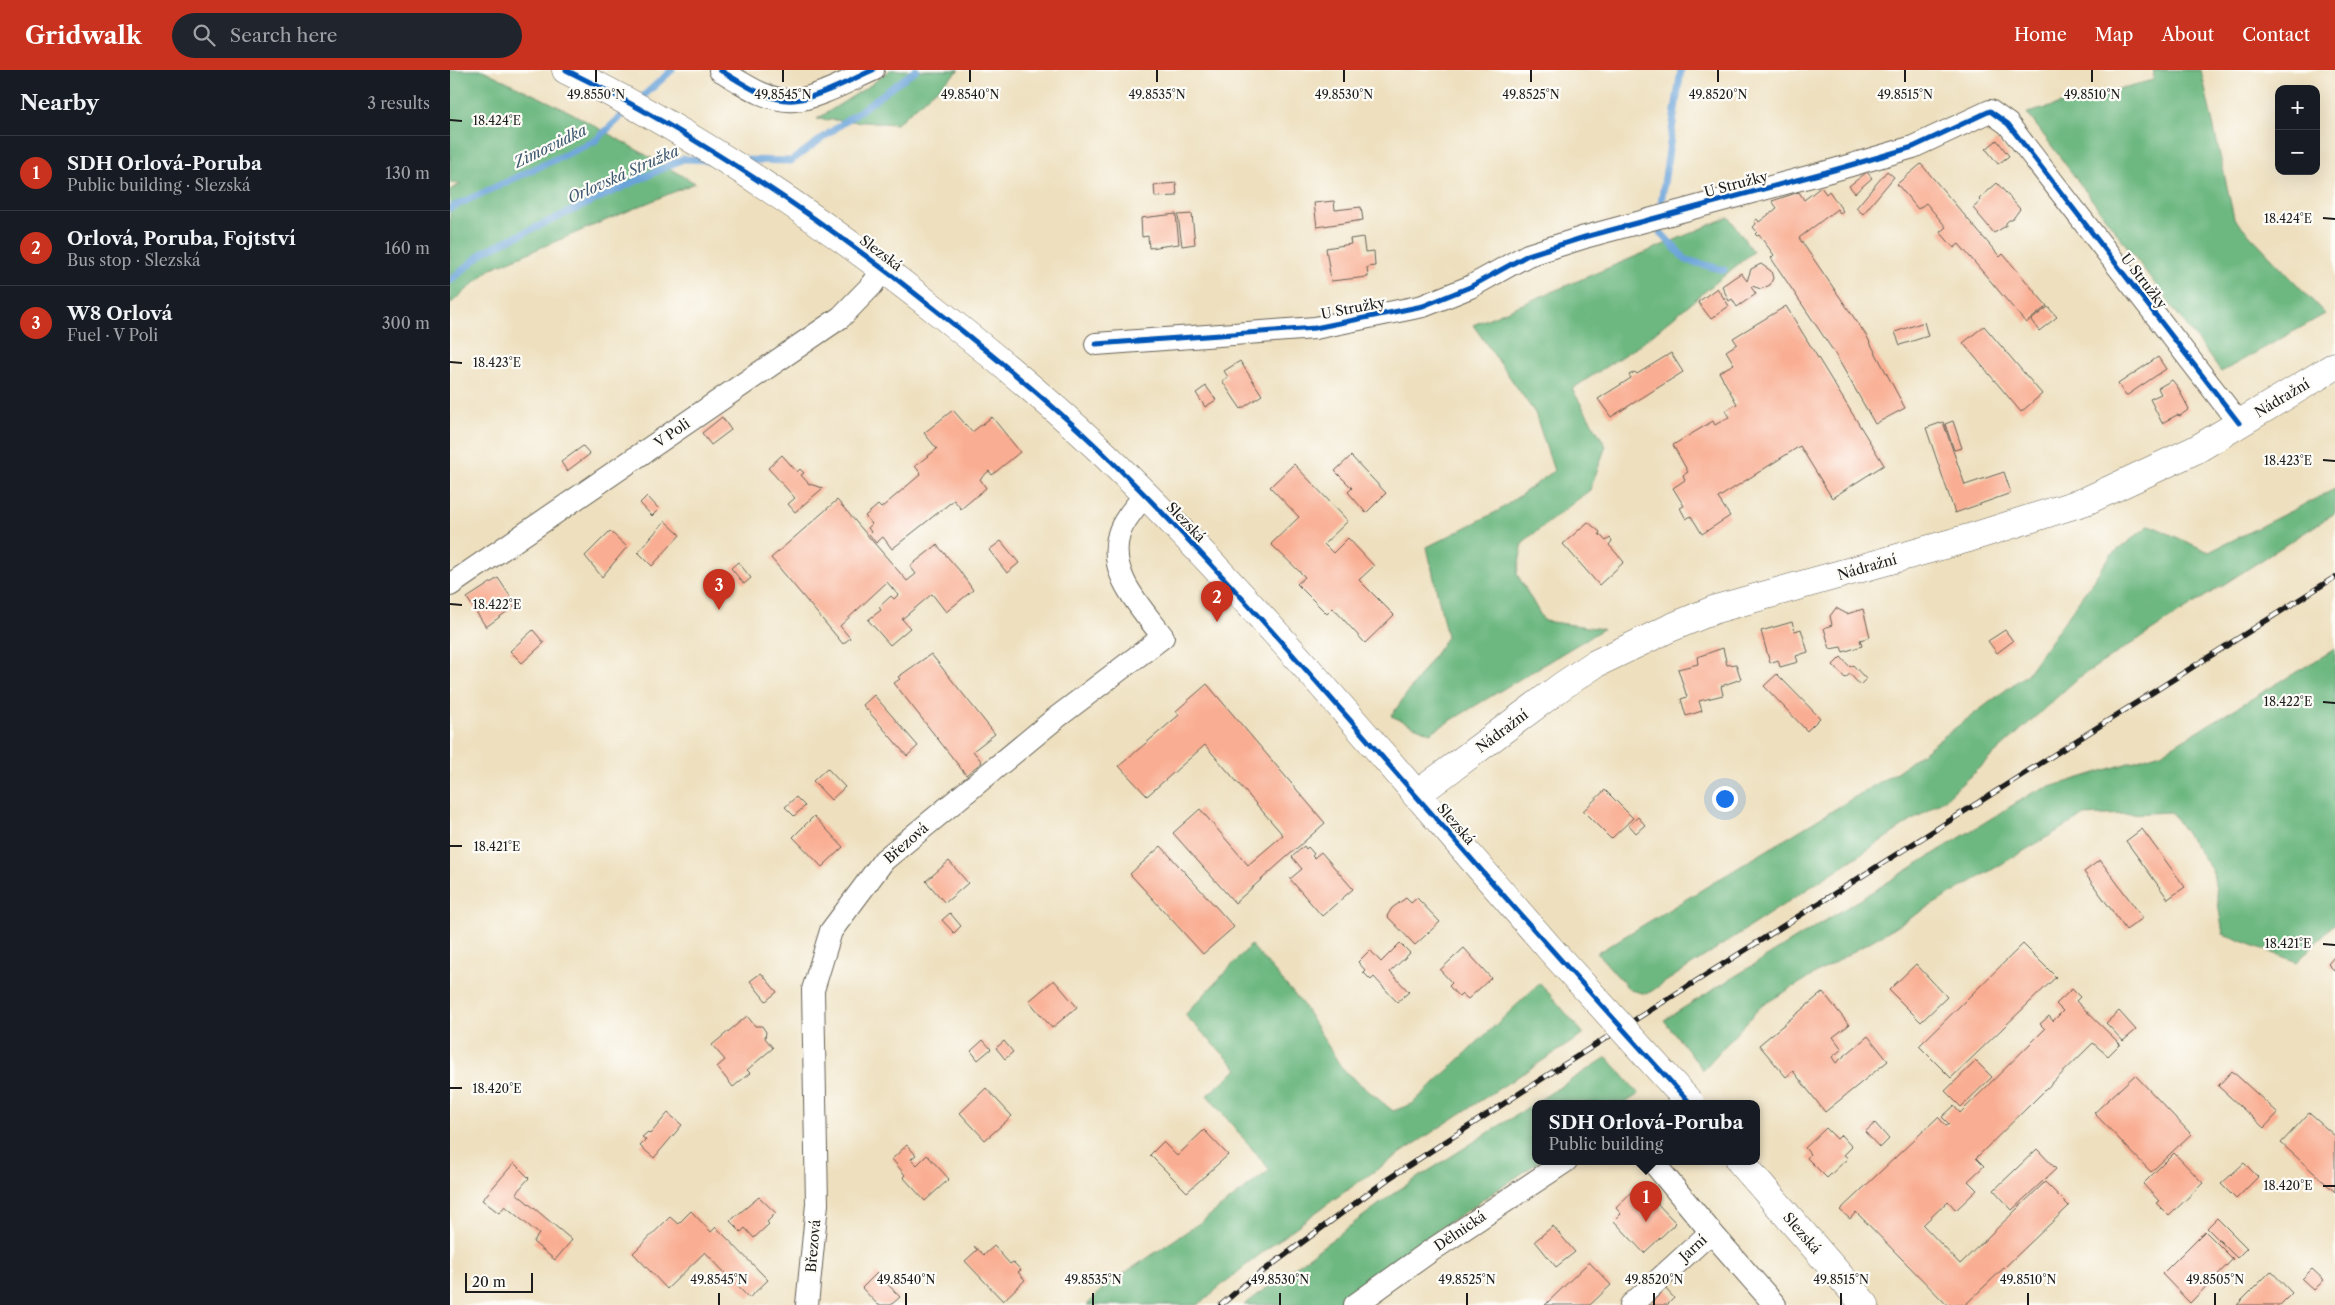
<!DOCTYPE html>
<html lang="en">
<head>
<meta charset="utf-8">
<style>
	body { margin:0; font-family:"Libre Caslon Text",serif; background:#20242c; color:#f1f3f6 }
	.controls { position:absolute; right:15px; top:15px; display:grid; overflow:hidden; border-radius:10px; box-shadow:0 5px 20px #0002 }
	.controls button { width:45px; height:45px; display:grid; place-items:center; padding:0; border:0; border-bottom:1px solid #363941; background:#171b24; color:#f1f3f6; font:25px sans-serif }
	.scale { position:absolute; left:15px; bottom:12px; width:68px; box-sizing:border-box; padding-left:5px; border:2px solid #1c1c1c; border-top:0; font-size:14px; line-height:18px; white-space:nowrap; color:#1c1c1c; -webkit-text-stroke:4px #fdfcf7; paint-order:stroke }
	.you { position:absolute; left:1274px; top:728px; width:18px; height:18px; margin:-12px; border:4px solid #fff; border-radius:50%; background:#1a73e8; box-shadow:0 0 0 8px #1a73e833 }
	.badge { display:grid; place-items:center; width:32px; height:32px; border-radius:50%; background:#c8321e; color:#fff; font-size:16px; font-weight:700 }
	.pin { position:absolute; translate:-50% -41px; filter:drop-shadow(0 1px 2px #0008) }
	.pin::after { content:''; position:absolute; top:26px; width:18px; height:15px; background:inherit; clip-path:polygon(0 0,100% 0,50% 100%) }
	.popup { position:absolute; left:1082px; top:1030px; width:228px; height:65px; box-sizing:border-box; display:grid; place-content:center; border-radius:10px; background:#171b24; filter:drop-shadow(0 1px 4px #0005); font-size:16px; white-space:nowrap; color:#9ea1a6 }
	.popup b { font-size:19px; color:#f1f3f6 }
	.popup::after { content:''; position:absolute; left:50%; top:100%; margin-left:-10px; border:10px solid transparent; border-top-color:#171b24 }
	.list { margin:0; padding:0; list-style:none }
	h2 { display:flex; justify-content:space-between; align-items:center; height:65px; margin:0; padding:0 20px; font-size:21px }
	h2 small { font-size:16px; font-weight:400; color:#9ea1a6 }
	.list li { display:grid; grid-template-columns:32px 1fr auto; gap:15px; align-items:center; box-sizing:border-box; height:75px; padding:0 20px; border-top:1px solid #363941 }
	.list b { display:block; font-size:19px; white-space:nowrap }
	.list p { margin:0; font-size:16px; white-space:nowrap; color:#9ea1a6 }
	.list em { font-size:16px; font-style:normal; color:#9ea1a6 }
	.icon { flex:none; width:28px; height:28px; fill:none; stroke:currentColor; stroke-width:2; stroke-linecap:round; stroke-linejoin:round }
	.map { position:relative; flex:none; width:1885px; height:1235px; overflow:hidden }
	header { display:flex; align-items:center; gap:30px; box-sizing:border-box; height:70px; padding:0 25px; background:#c8321e; color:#fff }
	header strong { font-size:24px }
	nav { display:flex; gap:28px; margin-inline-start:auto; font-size:18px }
	.search { width:350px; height:45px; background:#20242c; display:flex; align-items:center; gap:12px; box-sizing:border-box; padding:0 18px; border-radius:28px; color:#9ea1a6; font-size:19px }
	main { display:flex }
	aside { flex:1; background:#171b24 }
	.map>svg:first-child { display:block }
</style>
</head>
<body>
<header>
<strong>Gridwalk</strong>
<div class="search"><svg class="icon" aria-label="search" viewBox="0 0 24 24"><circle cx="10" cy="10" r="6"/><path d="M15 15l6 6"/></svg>Search here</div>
<nav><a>Home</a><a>Map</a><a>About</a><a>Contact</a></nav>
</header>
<main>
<aside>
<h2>Nearby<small>3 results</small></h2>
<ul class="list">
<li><span class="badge">1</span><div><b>SDH Orlová-Poruba</b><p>Public building · Slezská</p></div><em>130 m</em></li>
<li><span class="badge">2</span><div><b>Orlová, Poruba, Fojtství</b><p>Bus stop · Slezská</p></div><em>160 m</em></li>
<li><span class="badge">3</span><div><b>W8 Orlová</b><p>Fuel · V Poli</p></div><em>300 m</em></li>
</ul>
</aside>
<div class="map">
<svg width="1885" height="1235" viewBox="0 0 1885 1235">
	<rect width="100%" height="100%" fill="#fdfcf7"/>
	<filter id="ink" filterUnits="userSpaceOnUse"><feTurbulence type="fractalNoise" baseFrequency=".02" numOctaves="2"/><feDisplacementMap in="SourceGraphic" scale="10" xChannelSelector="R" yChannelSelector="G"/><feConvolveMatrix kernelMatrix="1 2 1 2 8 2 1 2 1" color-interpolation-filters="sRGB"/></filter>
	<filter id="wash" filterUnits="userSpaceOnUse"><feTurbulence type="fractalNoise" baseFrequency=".0096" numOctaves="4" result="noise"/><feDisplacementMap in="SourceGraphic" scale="20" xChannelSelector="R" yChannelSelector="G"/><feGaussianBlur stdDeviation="1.12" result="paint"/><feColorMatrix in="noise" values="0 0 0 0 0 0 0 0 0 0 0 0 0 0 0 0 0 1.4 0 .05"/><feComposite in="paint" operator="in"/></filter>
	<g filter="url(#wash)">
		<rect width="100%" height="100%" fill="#eee0bf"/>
		<g fill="#6db881" stroke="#446a4e">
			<polygon points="0,0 33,0 122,43 245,113 42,198 0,234 0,120 11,114 0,113"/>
			<polygon points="440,0 509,0 446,54 367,49 422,14"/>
			<polygon points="1704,0 1751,0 1784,148 1875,244 1771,302 1577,43 1703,10"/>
			<polygon points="1279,147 1303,182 1192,273 1122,319 1156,376 1140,420 1073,472 1067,504 1094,551 1153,559 980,663 941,646 997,567 977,477 1048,441 1104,401 1085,343 1023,255"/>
			<polygon points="1885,419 1885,443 1628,608 1495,729 1197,924 1180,920 1147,883 1448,701 1577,604 1661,485 1700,455 1759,482"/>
			<polygon points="1885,579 1885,853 1847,892 1773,864 1763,802 1721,742 1633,746 1311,936 1253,1000 1214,950 1584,722 1711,683"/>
			<path d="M801,875L851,932L893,1000L943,1041L962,1034L1090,913L1134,964C1002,1049 867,1133 748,1235H637L654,1217L751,1152L820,1100L757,1025L788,999L735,945Z"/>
			<polygon points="1157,987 1189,1024 1175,1033 1086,1033 1086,1091 1090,1091 945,1189 886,1235 794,1235 947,1121"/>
		</g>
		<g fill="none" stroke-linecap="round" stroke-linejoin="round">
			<g stroke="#69a3d9" stroke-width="7">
				<polyline points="1231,0 1209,147 1210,162 1236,190 1274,200"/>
				<polyline points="189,30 222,0"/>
				<polyline points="294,90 341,91 466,0"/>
				<polyline points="0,138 145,71 179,39"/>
				<polyline points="0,211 35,181 233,89 258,90"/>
			</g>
		</g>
		<g id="blocks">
			<g fill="#f9ae93">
				<polygon points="1547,70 1559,86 1548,94 1536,79"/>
				<polygon points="1471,94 1550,187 1553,184 1597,236 1576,253 1509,174 1504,178 1490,162 1496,157 1476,133 1468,139 1447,114"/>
				<polygon points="1437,101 1444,107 1413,144 1406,138"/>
				<polygon points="1417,102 1422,108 1405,123 1399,116"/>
				<polygon points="726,113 727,126 705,127 704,115"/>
				<polygon points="1547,113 1570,139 1562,150 1559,150 1556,153 1556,156 1544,163 1523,138 1531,131 1529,129"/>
				<polygon points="1371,117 1376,124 1379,121 1393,141 1390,143 1387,139 1349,168 1416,265 1455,338 1425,354 1384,282 1321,188 1324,185 1309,165 1307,166 1305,164 1307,162 1303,157 1306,154 1304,151 1307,149 1309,152 1327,138 1322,131 1349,122 1354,130"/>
				<polygon points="884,131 885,140 911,137 913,150 867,157 864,133"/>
				<polygon points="726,144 729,174 699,178 698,166 692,167 691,148"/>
				<polygon points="742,144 745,174 732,176 728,145"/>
				<polygon points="913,167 915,182 924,181 925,196 917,197 918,207 881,211 876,178 901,174 900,169"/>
				<polygon points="1311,194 1321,201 1323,208 1320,215 1311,219 1302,216 1301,217 1306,224 1287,237 1282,229 1279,231 1272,216 1291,203 1297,211 1301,199"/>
				<polygon points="1267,218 1279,236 1261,249 1248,232"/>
				<polygon points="1336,236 1434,395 1382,428 1350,376 1268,428 1280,446 1252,464 1241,446 1236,449 1230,438 1234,436 1223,418 1235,410 1233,405 1238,402 1223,375 1263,351 1265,355 1279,347 1275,341 1287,334 1269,302 1284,294 1276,281 1287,274 1283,268"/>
				<polygon points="1598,237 1607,247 1589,261 1581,250"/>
				<polygon points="1474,252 1478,266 1450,275 1445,262"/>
				<polygon points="1534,256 1592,324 1571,342 1513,273"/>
				<polygon points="1221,283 1233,302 1161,347 1148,329 1181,308 1179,305 1185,302 1187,304"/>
				<polygon points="1708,287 1716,299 1676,326 1668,314"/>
				<polygon points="790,291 812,325 791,339 772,311 778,307 774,301"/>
				<polygon points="1722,310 1727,316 1739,339 1730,346 1727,345 1712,353 1700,329 1711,324 1708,318"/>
				<polygon points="756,316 766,330 755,337 746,323"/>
				<polygon points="503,340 522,362 542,347 570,382 542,405 539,401 530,409 536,418 511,439 504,430 442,479 433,467 426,473 419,464 421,462 418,458 422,454 415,446 428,435 431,438 471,404 465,396 487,379 474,363"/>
				<polygon points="272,347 281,360 261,375 252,363"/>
				<polygon points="1503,351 1512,378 1504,380 1495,354"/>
				<polygon points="1493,352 1515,415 1554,402 1561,423 1505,443 1476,358"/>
				<polygon points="133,376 140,384 117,401 111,392"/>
				<polygon points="332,385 347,402 350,399 354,403 351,405 359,414 373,418 345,442 338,434 345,428 318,398"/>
				<polygon points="901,386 936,423 916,443 898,422 902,418 885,401"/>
				<polygon points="844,394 898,451 874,474 883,483 898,468 924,496 909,510 944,545 915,573 883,538 877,544 847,514 855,507 821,474 849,447 820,417"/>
				<polygon points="197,426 209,439 202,446 190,433"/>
				<polygon points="387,430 457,511 466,504 460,496 487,475 509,500 523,520 496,542 482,524 452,549 460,558 440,575 418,550 431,540 429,537 441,526 444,529 448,525 437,512 390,556 400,568 393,574 321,488"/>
				<polygon points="215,451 230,465 202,496 188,482"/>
				<polygon points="1138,452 1150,462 1149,464 1156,471 1160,468 1162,471 1159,475 1174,492 1149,515 1113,474"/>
				<polygon points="160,461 177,477 152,507 135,486"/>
				<polygon points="551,471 569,493 557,503 539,480"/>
				<polygon points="288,492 301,508 294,514 281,498"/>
				<polygon points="48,508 66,535 36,557 17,528"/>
				<polygon points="1386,538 1397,544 1413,539 1420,567 1410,570 1412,576 1393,582 1391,577 1380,579 1374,558 1382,555 1380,546"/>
				<polygon points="1342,552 1345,561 1351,559 1358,582 1346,586 1348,592 1330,597 1328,590 1320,593 1311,561"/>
				<polygon points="83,560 94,573 72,593 60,581"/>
				<polygon points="1555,560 1563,571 1547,583 1538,571"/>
				<polygon points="1273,578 1277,595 1286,594 1291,609 1271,616 1273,625 1249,631 1252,641 1236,646 1231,629 1237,627 1228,599 1248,594 1247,587"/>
				<polygon points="481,584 545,664 523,681 532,692 516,705 444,613 450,609 448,607"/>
				<polygon points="1391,587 1400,597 1403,595 1416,609 1410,615 1400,604 1395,608 1383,595"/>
				<polygon points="1327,604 1370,648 1357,661 1314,616"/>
				<polygon points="757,614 875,753 785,833 723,763 750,739 798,795 833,765 755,675 697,726 669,696 729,645 726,641"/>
				<polygon points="424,625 468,676 457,686 413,635"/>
				<polygon points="377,698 395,717 381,730 363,711"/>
				<polygon points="1155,720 1183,748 1161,769 1133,741"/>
				<polygon points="346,727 355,736 344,746 335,737"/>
				<polygon points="364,746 393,777 372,797 343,767"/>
				<polygon points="1188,747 1195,755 1186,763 1179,755"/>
				<polygon points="1692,759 1735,817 1718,829 1676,771"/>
				<polygon points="711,776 784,857 753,884 680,804"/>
				<polygon points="854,776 856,779 858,777 864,784 862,786 864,788 871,782 903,819 872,846 840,809 852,799 842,787"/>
				<polygon points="1650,790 1693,848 1676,860 1634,802"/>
				<polygon points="499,791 518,813 495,833 476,811"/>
				<polygon points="956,828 961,833 967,828 990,852 965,875 937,846 942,838"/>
				<polygon points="500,843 511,856 504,863 492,850"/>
				<polygon points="950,873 960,883 940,902 959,922 947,932 924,907 921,910 913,902 915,900 908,892 920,880 931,892"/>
				<polygon points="1573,874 1606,907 1501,1008 1469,976"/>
				<polygon points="1014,878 1041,908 1018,929 1012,924 1009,927 999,916 1002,913 990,900"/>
				<polygon points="1885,886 1885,901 1878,894"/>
				<polygon points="1466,894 1497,927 1471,952 1439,920"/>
				<polygon points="311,903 327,922 316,931 300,911"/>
				<polygon points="604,910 627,937 602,958 579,931"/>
				<polygon points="1622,919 1630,927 1626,931 1670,974 1658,986 1643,973 1526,1088 1534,1096 1518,1111 1527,1120 1506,1140 1498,1131 1473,1155 1510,1194 1595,1112 1619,1136 1515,1235 1497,1235 1406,1142 1400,1149 1390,1140 1488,1047 1496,1056 1499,1054 1492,1047 1504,1036 1510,1043 1595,959 1590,954 1599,946 1603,951 1613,941 1606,934"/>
				<polygon points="1373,922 1399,955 1383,967 1392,979 1382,987 1386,993 1418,966 1438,991 1375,1042 1343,1001 1336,1007 1309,975"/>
				<polygon points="1669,941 1686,960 1673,971 1656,953"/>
				<polygon points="297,946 305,956 312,956 316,962 315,968 323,978 297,1000 300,1003 283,1017 267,997 275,990 262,975"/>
				<polygon points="533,970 541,979 528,990 521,981"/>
				<polygon points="554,971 563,982 555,989 546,978"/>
				<polygon points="1526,991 1542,1007 1511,1037 1495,1021"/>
				<polygon points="1782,1001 1828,1043 1814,1058 1768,1016"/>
				<polygon points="1685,1005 1741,1064 1701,1102 1644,1043"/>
				<polygon points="536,1018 562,1046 535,1070 510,1043"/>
				<polygon points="218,1043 232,1055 204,1088 190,1076 196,1070 192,1067 198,1062 200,1064"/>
				<polygon points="1859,1043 1885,1066 1885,1122 1831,1073"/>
				<polygon points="1425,1053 1439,1069 1430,1078 1415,1062"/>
				<polygon points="1376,1058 1387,1069 1391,1065 1402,1077 1394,1085 1398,1088 1377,1108 1357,1088 1360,1084 1355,1078"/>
				<polygon points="754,1060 778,1085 737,1122 700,1085 713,1072 727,1086"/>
				<polygon points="457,1075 466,1085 461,1089 467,1095 477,1085 499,1109 475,1131 453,1107 455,1105 442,1089"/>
				<polygon points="1587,1079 1606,1099 1562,1140 1544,1120"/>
				<polygon points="1724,1083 1753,1113 1719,1146 1706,1133 1709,1131 1693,1114"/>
				<polygon points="64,1093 79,1108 66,1123 122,1170 105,1190 83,1172 89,1164 55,1136 49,1143 32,1130"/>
				<polygon points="1794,1093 1808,1107 1786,1129 1771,1114"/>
				<polygon points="1184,1119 1191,1126 1196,1122 1226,1153 1194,1183 1164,1151 1171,1144 1166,1138"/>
				<polygon points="309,1127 326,1143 317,1152 319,1154 304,1168 295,1158 291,1162 280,1151"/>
				<polygon points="241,1141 261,1162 266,1157 318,1210 299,1228 255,1182 217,1219 183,1183 220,1147 228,1154"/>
				<polygon points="1767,1148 1797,1178 1787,1188 1757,1158"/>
				<polygon points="1103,1156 1125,1182 1106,1197 1085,1171"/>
				<polygon points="1755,1161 1783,1189 1740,1233 1712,1204"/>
				<polygon points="524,1176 534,1185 544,1176 560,1194 563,1192 571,1200 568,1202 575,1210 553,1231 515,1191 527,1180"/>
				<polygon points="1139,1192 1161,1215 1140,1235 1095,1235"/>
				<polygon points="1862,1199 1874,1210 1864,1220 1852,1209"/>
				<polygon points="1821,1201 1842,1223 1830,1235 1787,1235"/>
				<polygon points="427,1203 450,1227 441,1235 428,1235 412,1218"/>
				<polygon points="1215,1218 1224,1228 1217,1235 1198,1235"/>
			</g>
		</g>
	</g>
	<g filter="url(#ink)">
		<use href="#blocks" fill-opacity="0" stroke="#666155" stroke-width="1"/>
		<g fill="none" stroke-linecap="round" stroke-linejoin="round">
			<defs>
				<g id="minor">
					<path d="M270,0C292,13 317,32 344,30C366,29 402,9 423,0"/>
					<polyline points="646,274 865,258 973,236 1020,217 1078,185 1135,167 1384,100 1463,77 1540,41 1558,54 1789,353"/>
					<polyline points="0,515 391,247 422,215 434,198"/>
					<polyline points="1202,1091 1261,1162 1325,1235"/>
					<path d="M357,1235L367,1134L363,920L381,861L434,790L606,648L713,567C691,537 657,504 669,464C673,450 686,436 695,425"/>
					<polyline points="905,1235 979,1182 1116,1091"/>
					<polyline points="1181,1235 1261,1162"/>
				</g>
				<g id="tertiary">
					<path d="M116,0C251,66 374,151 491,244C545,287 599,331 649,379C811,535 954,712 1102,881"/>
					<polyline points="966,725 1112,616 1145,594 1220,558 1266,539 1519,468 1636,431 1747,379 1885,296"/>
					<polyline points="1290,1091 1415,1235"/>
				</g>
			</defs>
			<use href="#minor" stroke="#666155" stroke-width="24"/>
			<use href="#tertiary" stroke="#666155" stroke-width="29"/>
			<use href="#minor" stroke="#fff" stroke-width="22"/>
			<use href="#tertiary" stroke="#fff" stroke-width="28"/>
			<defs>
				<polyline id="rail" points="771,1235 793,1216 938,1109 1104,1001 1885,507"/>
			</defs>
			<use href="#rail" stroke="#1c1c1c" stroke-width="5.5"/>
			<use href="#rail" stroke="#fdfcf7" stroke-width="4" stroke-dasharray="11" stroke-linecap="butt"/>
			<defs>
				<polyline id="tertiary-bridge" points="1102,881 1240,1033"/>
			</defs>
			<use href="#tertiary-bridge" stroke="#666155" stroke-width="29" stroke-linecap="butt"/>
			<use href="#tertiary-bridge" stroke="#fff" stroke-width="28"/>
			<defs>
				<g id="cycleway">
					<path d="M116,0C250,66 374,150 491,244C545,287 599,331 649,379C762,489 864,609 967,727C1057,830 1148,932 1240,1033"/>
					<path d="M270,0C292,13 317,32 344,30C366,29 402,9 423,0"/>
					<polyline points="646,274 865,258 973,236 1020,217 1078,185 1135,167 1384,100 1463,77 1540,41 1558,54 1789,353"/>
				</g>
			</defs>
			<use href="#cycleway" stroke="#fdfcf7" stroke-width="8"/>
			<use href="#cycleway" stroke="#0057b8" stroke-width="5"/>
		</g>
	</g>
	<path fill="none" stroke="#1c1c1c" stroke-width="2" d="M146,12V0M333,12V0M520,12V0M707,12V0M894,12V0M1081,12V0M1268,12V0M1455,12V0M1642,12V0M0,50L12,51M1873,148L1885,149M0,292L12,293M1873,390L1885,391M0,534L12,535M1873,632L1885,633M0,776H12M1873,874L1885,875M0,1018H12M1873,1116H1885M269,1235V1223M456,1235V1223M643,1235V1223M830,1235V1223M1017,1235V1223M1204,1235V1223M1391,1235V1223M1578,1235V1223M1765,1235V1223"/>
	<g text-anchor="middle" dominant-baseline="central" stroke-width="4.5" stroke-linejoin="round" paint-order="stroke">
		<g font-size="14" fill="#1c1c1c" stroke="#fdfcf7">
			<text transform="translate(1286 114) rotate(-15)">U Stružky</text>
			<text transform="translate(431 183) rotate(37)">Slezská</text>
			<text transform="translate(1694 211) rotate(52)">U Stružky</text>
			<text transform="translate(903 238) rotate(-11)">U Stružky</text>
			<text transform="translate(1832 328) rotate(-31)">Nádražní</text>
			<text transform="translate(222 363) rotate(-35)">V Poli</text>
			<text transform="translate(736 452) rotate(46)">Slezská</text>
			<text transform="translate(1417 497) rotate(-16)">Nádražní</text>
			<text transform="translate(1052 661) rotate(-37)">Nádražní</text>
			<text transform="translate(1006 754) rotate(49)">Slezská</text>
			<text transform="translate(456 773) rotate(-41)">Březová</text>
			<text transform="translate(1010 1161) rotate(-34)">Dělnická</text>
			<text transform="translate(1352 1163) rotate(49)">Slezská</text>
			<text transform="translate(363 1176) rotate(-85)">Březová</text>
			<text transform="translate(1243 1178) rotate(-43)">Jarní</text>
		</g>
		<g font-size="15" font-style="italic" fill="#3f5971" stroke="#fdfcf7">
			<text transform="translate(100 76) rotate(-26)">Zimovůdka</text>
			<text transform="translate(173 104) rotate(-24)">Orlovská Stružka</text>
		</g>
	</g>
	<g font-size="12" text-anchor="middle" fill="#1c1c1c" stroke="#fdfcf7" stroke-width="4.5" stroke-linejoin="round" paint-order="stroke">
		<text x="146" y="29">49.8550°N</text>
		<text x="333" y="29">49.8545°N</text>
		<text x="520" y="29">49.8540°N</text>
		<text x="707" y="29">49.8535°N</text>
		<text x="894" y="29">49.8530°N</text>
		<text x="1081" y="29">49.8525°N</text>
		<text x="1268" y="29">49.8520°N</text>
		<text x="1455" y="29">49.8515°N</text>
		<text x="1642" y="29">49.8510°N</text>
		<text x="47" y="55">18.424°E</text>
		<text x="1838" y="153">18.424°E</text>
		<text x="47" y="297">18.423°E</text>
		<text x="1838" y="395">18.423°E</text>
		<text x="47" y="539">18.422°E</text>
		<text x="1838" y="636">18.422°E</text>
		<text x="47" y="781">18.421°E</text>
		<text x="1838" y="878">18.421°E</text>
		<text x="47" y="1023">18.420°E</text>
		<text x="1838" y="1120">18.420°E</text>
		<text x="269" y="1214">49.8545°N</text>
		<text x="456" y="1214">49.8540°N</text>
		<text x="643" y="1214">49.8535°N</text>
		<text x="830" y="1214">49.8530°N</text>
		<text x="1017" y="1214">49.8525°N</text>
		<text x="1204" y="1214">49.8520°N</text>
		<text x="1391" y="1214">49.8515°N</text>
		<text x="1578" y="1214">49.8510°N</text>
		<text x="1765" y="1214">49.8505°N</text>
	</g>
</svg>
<div class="controls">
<button>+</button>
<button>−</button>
</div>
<div class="scale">20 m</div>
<div class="you"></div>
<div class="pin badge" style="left:1196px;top:1152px">1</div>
<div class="popup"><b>SDH Orlová-Poruba</b>Public building</div>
<div class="pin badge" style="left:767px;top:552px">2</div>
<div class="pin badge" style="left:269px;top:540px">3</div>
</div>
</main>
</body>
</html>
